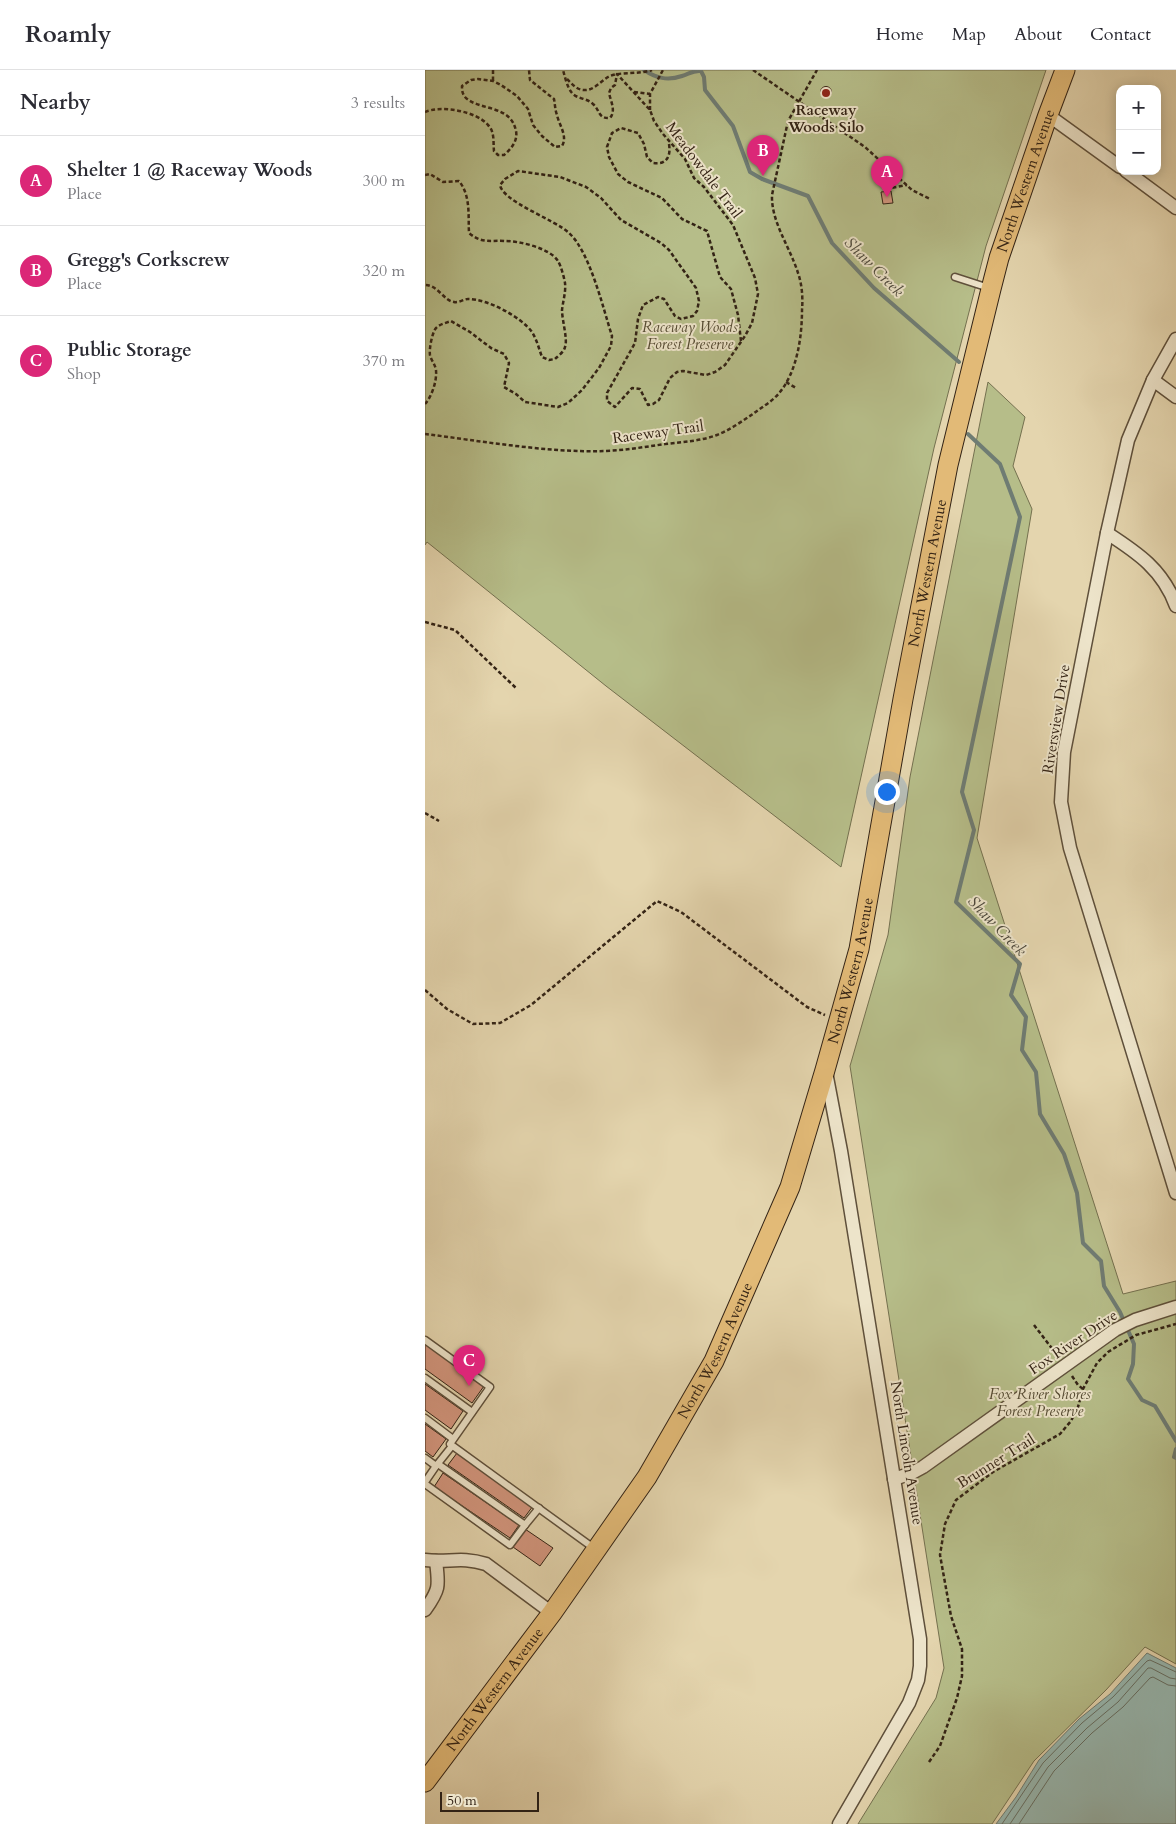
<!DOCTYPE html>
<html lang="en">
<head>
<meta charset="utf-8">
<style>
	body { margin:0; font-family:Cardo,serif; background:#f7f7f7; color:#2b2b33 }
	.controls { position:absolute; right:15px; top:15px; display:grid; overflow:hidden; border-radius:10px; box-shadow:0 2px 12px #0003 }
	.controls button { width:45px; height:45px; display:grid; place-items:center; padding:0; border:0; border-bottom:1px solid #e1e1e2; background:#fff; color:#2b2b33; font:25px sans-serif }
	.scale { position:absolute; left:15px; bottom:12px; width:99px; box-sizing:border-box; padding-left:5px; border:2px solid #332315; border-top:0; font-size:14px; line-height:18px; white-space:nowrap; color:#332315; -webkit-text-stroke:4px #ede4ca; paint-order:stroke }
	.you { position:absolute; left:461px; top:721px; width:18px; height:18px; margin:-12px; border:4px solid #fff; border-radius:50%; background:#1a73e8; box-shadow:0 0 0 8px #1a73e833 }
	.badge { display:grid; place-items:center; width:32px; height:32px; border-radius:50%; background:#db2777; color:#fff; font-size:16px; font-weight:700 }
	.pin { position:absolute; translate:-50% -41px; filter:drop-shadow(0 1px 2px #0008) }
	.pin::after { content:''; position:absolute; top:26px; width:18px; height:15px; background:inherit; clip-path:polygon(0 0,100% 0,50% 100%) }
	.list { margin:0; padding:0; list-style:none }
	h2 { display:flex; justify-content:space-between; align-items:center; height:65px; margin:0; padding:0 20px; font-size:21px }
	h2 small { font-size:16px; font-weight:400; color:#7c7c81 }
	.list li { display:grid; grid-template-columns:32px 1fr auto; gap:15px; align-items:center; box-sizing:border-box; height:90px; padding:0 20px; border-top:1px solid #e1e1e2 }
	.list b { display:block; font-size:19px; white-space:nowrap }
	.list p { margin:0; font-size:16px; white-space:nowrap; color:#7c7c81 }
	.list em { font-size:16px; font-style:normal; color:#7c7c81 }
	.map { position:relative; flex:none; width:751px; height:1754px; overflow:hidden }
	header { display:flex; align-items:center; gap:30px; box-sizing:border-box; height:70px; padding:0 25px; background:#fff; border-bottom:1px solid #e1e1e2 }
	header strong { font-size:24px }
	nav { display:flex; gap:28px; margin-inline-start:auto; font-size:18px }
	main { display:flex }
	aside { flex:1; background:#fff }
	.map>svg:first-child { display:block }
</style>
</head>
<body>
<header>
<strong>Roamly</strong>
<nav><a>Home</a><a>Map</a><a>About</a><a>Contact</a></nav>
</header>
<main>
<aside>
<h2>Nearby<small>3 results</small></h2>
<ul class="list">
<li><span class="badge">A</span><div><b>Shelter 1 @ Raceway Woods</b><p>Place</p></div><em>300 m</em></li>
<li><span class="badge">B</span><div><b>Gregg's Corkscrew</b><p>Place</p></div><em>320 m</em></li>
<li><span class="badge">C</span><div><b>Public Storage</b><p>Shop</p></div><em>370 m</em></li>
</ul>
</aside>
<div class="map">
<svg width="751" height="1754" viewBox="0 0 751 1754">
	<rect width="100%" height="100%" fill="#e4d5ae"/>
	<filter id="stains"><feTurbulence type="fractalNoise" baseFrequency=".004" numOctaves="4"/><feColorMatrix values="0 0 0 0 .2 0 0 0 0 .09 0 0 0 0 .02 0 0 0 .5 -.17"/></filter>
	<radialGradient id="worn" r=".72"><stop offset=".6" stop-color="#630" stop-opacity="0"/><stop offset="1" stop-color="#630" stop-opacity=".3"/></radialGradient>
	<g fill="#b6bd89" stroke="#74704f">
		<polygon points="0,0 621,0 561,176 509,378 416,797 181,616 2,472 0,475"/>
		<polygon points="563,312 600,347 588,396 607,439 552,768 698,1224 751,1211 751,1594 720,1577 681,1620 609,1691 567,1754 433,1754 511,1628 519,1598 425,996 463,865 485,707"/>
	</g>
	<polygon fill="#97b8b1" stroke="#6f7c73" points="722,1583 751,1598 751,1754 571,1754 591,1727 614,1690 654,1649 685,1624"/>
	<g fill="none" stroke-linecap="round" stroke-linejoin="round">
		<g stroke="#656e63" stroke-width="1">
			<polyline points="577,1754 618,1693 657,1653 688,1627 722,1591 725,1590 751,1602"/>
			<polyline points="585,1754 623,1697 662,1658 693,1632 723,1598 726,1598 745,1608 751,1609"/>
			<polyline points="594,1754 629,1701 667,1663 698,1637 725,1608 728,1607 743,1615 751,1616"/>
		</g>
		<g stroke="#6f7c73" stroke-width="4">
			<path d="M219,0C231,8 242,11 257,6C264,4 268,0 276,1L279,7L280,20L308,56L325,102L337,109L383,126L407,173L449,218L534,292"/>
			<polyline points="543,364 575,394 595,447 537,722 549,760 531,832 595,894 586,925 601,947 597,980 611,1002 615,1044 639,1084 652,1123 658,1173 676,1191 679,1216 695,1242 709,1274 708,1294 703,1309 717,1330 730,1336 751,1371"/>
			<polyline points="751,1379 749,1387 751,1388"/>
		</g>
	</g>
	<g fill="#d3967e" stroke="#332315">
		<circle cx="401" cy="22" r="5.5"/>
		<polygon points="466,121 468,133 458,134 456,122"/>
		<polygon points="0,1273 59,1316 47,1333 0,1299"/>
		<polygon points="0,1314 38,1341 26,1359 0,1340"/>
		<polygon points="0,1354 21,1369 8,1387 0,1381"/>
		<polygon points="32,1383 108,1436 99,1448 23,1395"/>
		<polygon points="18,1403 94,1455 85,1468 9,1417"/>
		<polygon points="100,1459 128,1478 115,1496 88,1477"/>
	</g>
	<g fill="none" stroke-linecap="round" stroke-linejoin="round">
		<defs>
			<g id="lane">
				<polyline points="530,207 564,218"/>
				<polyline points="0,1270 65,1317 25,1374 170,1479"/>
				<polyline points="0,1308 47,1342"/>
				<polyline points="0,1348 28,1369"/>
				<polyline points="0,1388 11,1396 27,1376"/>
				<polyline points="13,1394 100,1455 114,1438"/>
				<polyline points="0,1412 11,1396"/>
				<polyline points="0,1414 85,1475 100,1455"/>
			</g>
			<g id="street">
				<polyline points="623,45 695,97"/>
				<polyline points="701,101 751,138"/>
				<polyline points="751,269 728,310 703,370 682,463 639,682 636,732 645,778 751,1123"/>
				<polyline points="728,310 751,327"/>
				<path d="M682,463C713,483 738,500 751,536"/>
				<polyline points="401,1002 416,1081 495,1569 495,1596 493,1610 484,1633 414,1754"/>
				<polyline points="469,1409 487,1403 498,1397 690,1260 710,1250 751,1237"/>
				<path d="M0,1490C23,1493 36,1486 61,1494L127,1543"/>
				<path d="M0,1540C15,1519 14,1516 11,1491"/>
			</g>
			<g id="primary">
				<path id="s1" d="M0,1712L127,1543L222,1407L289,1291L365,1117L400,1000L434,879L478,629L523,395L566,219L574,188L623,45L640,0"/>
			</g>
		</defs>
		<use href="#lane" stroke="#5f503b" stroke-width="9"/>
		<use href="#street" stroke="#5f503b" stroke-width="15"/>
		<use href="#primary" stroke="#332315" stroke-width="21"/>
		<g stroke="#332315" stroke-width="2.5" stroke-dasharray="4 2.5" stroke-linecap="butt">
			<polyline points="68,0 68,11"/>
			<polyline points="328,0 440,77 487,120 505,129"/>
			<path d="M142,9C147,14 152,20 159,20C168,21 175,12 183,7C194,1 213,5 227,0"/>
			<polyline points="209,22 225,24"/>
			<polyline points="225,40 225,24 238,0"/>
			<path d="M0,42C16,35 51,41 63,55C70,62 68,72 69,81L73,85H79C86,79 93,71 91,61C86,34 53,41 40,27C37,23 37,20 37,16L46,10L53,9L68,11L76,15L92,26L103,39L108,55L117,66L130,77L137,76C143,66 134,55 132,45C130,40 130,34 129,29L105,10L104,0"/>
			<path d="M244,74C246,86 242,95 228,93L222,87L219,74L213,63L196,58L187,63L182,77L184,87L193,104L203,112L237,128L257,149L282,161L295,207L306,219L313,245L316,271"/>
			<path d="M0,105L5,104L18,112L34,111C46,126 43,146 44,163C57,174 66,170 80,171C94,171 125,178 133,191C136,196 139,207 140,213C141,222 138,231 137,240C137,250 143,270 140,277C139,282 133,286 130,289L124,290L117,287C114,279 112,270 107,262C96,247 63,229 43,229C39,229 34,233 29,232C19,231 13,215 0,215"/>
			<polyline points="461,119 482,115"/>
			<polyline points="361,312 371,318"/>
			<path d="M0,334C7,326 12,311 11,300C10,294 6,290 5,285C4,279 7,263 11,258C15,254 21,253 26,251L45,262L66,278L79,284L84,293L79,317L91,324L100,332L133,337L143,333L157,320L174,298L186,276L187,266C178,238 165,182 144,163C129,149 78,132 75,115L80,109L93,101L135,107L161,117L176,128L196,150L236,173L244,180L271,218L274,231L272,241L268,246L256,249L250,246L239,229L233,227L218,235L213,249L210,273L182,323V331L190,337L207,318L215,319L223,335L228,334L234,330L245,308L252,302L258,301L281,305L290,302L300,295L320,266L327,253L333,224L330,208L308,155L279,117L269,108L260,89L238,64L229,51L225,40L192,4L190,15L186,18L184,23C186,32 191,41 185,48C173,49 175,40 168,34C162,28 152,29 147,23C142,17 140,7 138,0"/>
			<path d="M0,364C57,371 123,383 180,381C201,380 220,377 240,374C258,372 276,371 292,365C305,360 317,351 328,344C337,337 348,331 355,322C372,301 377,267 377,240C378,228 377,214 373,203C365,177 346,152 347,125L363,51L392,0"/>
			<polyline points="0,552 30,560 91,618"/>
			<polyline points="0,743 14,751"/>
			<polyline points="0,920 22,939 48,954 75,953 106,935 232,831 256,842 382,937 400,945"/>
			<polyline points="609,1255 632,1285"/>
			<polyline points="647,1306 653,1315 658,1319"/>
			<polyline points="504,1692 515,1676 532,1628 537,1606 537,1579 526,1546 515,1485 520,1454 531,1430 568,1402 635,1364 646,1351 653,1337 658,1319 672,1293 683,1282 711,1265 751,1254"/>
		</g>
		<use href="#lane" stroke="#ede4ca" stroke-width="6"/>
		<use href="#street" stroke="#ede4ca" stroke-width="12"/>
		<use href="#primary" stroke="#e2ba77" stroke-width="19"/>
	</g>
	<circle fill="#8f2418" stroke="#ede4ca" stroke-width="2" cx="401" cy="23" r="5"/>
	<g text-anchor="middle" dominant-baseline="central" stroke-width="4" stroke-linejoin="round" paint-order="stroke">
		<g font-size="15" font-weight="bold" fill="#332315" stroke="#ede4ca">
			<text x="401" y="40">Raceway<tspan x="401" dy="17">Woods Silo</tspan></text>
		</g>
		<g font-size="15" fill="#332315" stroke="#ede4ca">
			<text transform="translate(279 100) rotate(53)">Meadowdale Trail</text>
			<text stroke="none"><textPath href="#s1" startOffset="1736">North Western Avenue</textPath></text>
			<text transform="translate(233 362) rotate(-8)">Raceway Trail</text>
			<text stroke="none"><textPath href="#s1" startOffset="1331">North Western Avenue</textPath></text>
			<text transform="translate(631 649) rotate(-81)">Riversview Drive</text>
			<text stroke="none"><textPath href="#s1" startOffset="926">North Western Avenue</textPath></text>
			<text transform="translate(648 1272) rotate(-34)">Fox River Drive</text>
			<text stroke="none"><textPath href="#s1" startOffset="521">North Western Avenue</textPath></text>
			<text transform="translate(482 1383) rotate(81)">North Lincoln Avenue</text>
			<text transform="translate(571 1391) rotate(-32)">Brunner Trail</text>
			<text stroke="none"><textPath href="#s1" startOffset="116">North Western Avenue</textPath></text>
		</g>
		<g font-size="15" font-style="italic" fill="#544a32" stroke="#ede4ca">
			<text x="265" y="257">Raceway Woods<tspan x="265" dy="17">Forest Preserve</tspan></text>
			<text x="615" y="1324">Fox River Shores<tspan x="615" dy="17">Forest Preserve</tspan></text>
		</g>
		<g font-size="16" font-style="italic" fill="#4c483c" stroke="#ede4ca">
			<text transform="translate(449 197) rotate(45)">Shaw Creek</text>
			<text transform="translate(572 856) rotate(46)">Shaw Creek</text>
		</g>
	</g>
	<rect width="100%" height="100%" filter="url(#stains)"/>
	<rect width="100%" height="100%" fill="url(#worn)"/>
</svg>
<div class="controls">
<button>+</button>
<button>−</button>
</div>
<div class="scale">50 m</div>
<div class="you"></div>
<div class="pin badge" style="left:462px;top:127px">A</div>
<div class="pin badge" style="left:338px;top:106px">B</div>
<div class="pin badge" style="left:44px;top:1316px">C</div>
</div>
</main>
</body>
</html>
